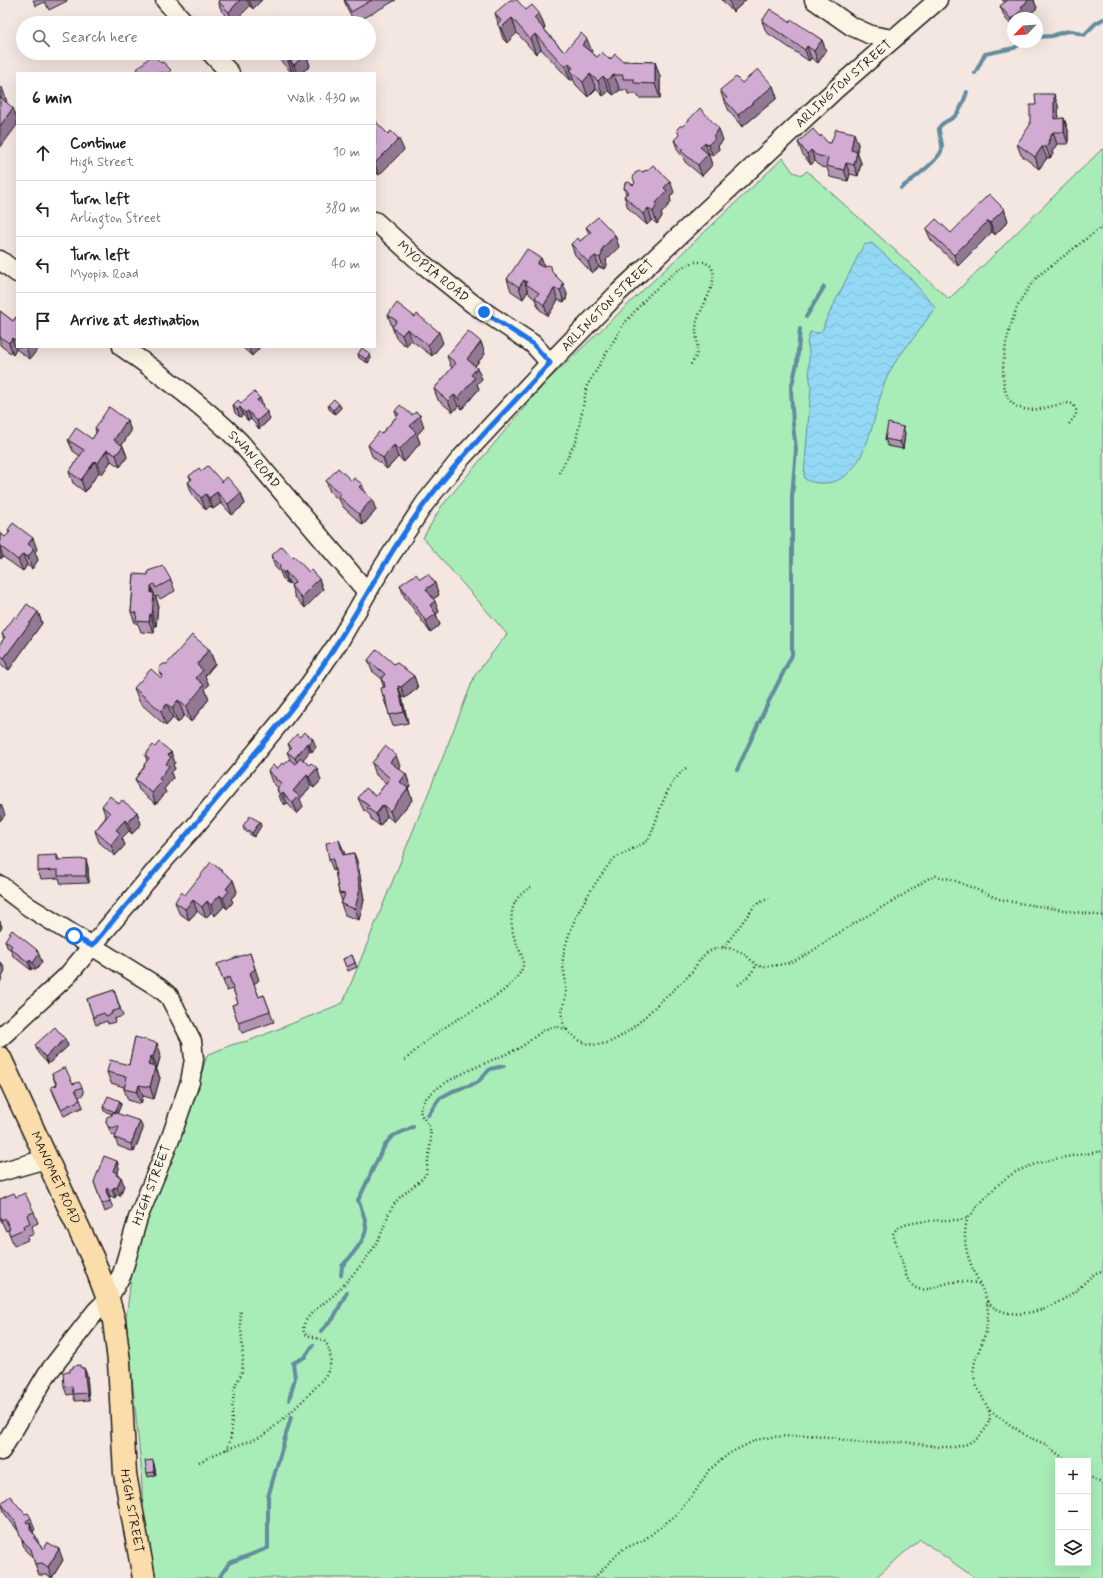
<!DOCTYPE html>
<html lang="en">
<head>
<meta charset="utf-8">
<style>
	body { margin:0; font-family:Mynerve,sans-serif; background:#f2f2f2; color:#202124 }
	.controls { position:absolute; right:12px; bottom:12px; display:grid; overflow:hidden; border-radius:0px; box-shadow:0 4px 16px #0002 }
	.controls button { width:36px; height:36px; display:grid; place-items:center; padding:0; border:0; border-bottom:1px solid #e0e0e0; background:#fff; color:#202124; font:20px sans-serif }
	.compass { position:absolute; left:1007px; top:12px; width:36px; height:36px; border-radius:50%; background:#fff; box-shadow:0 4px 16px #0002; rotate:245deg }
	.stop { position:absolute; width:12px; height:12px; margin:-9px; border:3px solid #1a73e8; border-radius:50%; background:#fff }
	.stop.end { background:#1a73e8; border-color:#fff; box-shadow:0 1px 4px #0008 }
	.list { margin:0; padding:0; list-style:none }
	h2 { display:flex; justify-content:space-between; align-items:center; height:52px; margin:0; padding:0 16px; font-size:17px }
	h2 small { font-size:13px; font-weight:400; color:#757577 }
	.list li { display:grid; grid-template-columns:26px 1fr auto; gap:12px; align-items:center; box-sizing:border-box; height:56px; padding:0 16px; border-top:1px solid #e0e0e0 }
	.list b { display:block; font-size:15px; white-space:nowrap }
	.list p { margin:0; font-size:13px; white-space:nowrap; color:#757577 }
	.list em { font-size:13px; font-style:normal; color:#757577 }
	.icon { flex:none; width:22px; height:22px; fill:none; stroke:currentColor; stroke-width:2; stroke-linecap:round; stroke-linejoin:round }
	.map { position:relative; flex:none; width:1103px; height:1578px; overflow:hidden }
	.search { position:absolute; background:#fff; box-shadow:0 4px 16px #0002; left:16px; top:16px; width:360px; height:44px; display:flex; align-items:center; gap:10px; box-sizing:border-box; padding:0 14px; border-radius:22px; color:#757577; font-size:15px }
	.panel { position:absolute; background:#fff; box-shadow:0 4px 16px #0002; left:16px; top:72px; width:360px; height:276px; border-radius:0px }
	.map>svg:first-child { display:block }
</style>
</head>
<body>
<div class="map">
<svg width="1103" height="1578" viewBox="0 0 1103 1578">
	<defs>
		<pattern id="water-waves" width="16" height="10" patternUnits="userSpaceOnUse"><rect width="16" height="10" fill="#93d9f5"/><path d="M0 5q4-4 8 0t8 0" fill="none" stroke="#7ebad1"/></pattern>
	</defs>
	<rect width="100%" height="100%" fill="#f4e6e1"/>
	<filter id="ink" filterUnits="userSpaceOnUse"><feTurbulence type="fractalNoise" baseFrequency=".025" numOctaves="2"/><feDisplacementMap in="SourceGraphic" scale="8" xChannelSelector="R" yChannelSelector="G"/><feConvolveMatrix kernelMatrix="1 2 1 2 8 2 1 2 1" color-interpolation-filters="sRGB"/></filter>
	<g filter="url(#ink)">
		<path fill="#a8edb8" stroke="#62846a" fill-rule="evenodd" d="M1103,148V1578H975L920,1539L875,1578H156L143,1515L141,1466L126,1319L131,1278L148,1217L194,1100L207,1055L231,1045L251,1040L343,1003L441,762L475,675L507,634L423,538L441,507L545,383L783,158L793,172L802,175L807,171L949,299ZM1058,1461H1088V1563H1058Z"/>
		<path fill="url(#water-waves)" stroke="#638d9e" d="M872,243L909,277L935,307C929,316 923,326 916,335C906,348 895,360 888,375C873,407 870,480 826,483C818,483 811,483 805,479L804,475L811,387L809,372V350L807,343L810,332L819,333L823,329L825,322L859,254L864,245Z"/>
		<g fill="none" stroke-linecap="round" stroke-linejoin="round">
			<g stroke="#638d9e" stroke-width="4">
				<polyline points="1037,37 1052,36 1063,32 1072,31 1084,35 1095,24 1103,19"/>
				<polyline points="975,73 985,54 1014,48 1023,42"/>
				<path d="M901,188C910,181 940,160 942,149C943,142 938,133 939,128C941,122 952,120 956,115C962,108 964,100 967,92"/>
				<polyline points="806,317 824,287"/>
				<polyline points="737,770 767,705 792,655 792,497 796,449 793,425 791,389 797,363 800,329"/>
				<polyline points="428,1115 440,1098 453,1091 477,1083 490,1069 504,1066"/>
				<path d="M341,1275L342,1266C350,1258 367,1238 366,1227C366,1218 361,1208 358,1200C367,1185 382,1143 393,1136C399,1133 407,1130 413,1127"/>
				<polyline points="321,1331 333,1319 347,1292"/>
				<polyline points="289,1400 295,1378 293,1363 305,1357 313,1345"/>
				<polyline points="219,1578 229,1563 268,1548 268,1497 291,1417"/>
			</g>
			<defs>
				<g id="minor">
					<polyline points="165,0 185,23"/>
					<polyline points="814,0 851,26 871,35 893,39"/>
					<polyline points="211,53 230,73"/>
					<path id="s1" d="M375,221L418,260L473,304L533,344L550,363"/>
					<polyline points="0,260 17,273"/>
					<path id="s2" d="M122,347C164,376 204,406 240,442L367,592"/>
					<polyline points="0,885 29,907 158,987 169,996 192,1041 194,1059 190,1082 171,1137 138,1218 122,1274 108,1299 96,1311 47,1374 1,1451"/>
					<path id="s3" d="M0,1038L67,976L166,858L196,825L283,719L309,685L340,640L375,579L425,503L462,457L550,363L619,292L836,89L938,0"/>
					<polyline points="0,1172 46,1159"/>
				</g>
				<g id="major">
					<path id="s4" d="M0,1058L93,1259L108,1299L114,1321L119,1361L125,1474L144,1578"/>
				</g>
			</defs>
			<use href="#minor" stroke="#1c1c1c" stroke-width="21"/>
			<use href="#major" stroke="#1c1c1c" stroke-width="25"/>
			<g stroke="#1c1c1c" stroke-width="2.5" stroke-dasharray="1 3" stroke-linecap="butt">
				<path d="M1069,424L1076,415V410L1073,404L1067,403C1052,405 1031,415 1016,406C992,391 1007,332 1016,310C1021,298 1030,285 1039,275L1103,226"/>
				<path d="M559,473L576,441L587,386L623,325L649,295L678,270L688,264L695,262H704L711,266C720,282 701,306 697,321C693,337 704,351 690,365"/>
				<path d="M686,768C663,787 660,815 648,841L615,858L610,863C590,890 573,916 565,948C560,966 565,970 566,987C568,1004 553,1015 570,1033C601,1064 635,1026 657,1005C668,994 680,985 690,974C696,967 701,955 710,951C721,946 733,947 744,954C749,957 753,963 758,966C769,967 781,965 791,962C808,956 821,944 836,935C866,915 898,900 927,879L936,876L951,879L999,899L1018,903L1103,916"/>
				<polyline points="723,947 728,942 755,905 769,898"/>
				<path d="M738,985C745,981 751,974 755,967V964"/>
				<path d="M405,1060C419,1047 434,1034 450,1024C473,1009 507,995 521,971C527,960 519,951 515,940C511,928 509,910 517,899C520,894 526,890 531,887"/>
				<path d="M968,1217C960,1242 969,1262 980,1284"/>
				<path d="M987,1302C1012,1326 1055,1308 1078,1289C1085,1283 1094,1271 1103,1271"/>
				<path d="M226,1450C235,1434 230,1419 233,1402C233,1396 234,1390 236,1384C238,1379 242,1375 242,1370C245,1350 239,1329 241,1309"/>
				<path d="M1067,1461L1045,1444L1028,1437L989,1410L977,1387L973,1374L975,1361L986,1332L988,1313L987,1301L980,1284C971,1282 961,1281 952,1282C933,1286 916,1300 906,1275L893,1234C898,1221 931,1221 944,1220C951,1220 961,1221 968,1217C972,1215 975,1209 978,1206C989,1194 1000,1181 1014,1173C1040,1159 1074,1156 1103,1151"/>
				<path d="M199,1462C210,1457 221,1451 233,1447C242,1443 253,1441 262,1436C275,1428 324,1383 329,1369C332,1362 331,1348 325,1342C320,1338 311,1337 305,1334C296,1319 327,1302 335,1294C350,1278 371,1256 380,1236C386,1225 387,1213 395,1203C404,1191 418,1185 426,1174C427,1160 434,1140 429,1126C426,1119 418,1116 421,1107C429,1082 496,1060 519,1048C529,1043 538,1032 549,1028C556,1026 560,1027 567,1030"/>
				<polyline points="1088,1476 1103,1484"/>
				<polyline points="594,1578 623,1549 644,1540 676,1515 695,1492 709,1470 730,1453 756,1440 771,1437 815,1435 862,1443 905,1442 940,1447 955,1447 967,1444 978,1438 987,1427 990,1418 989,1410"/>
			</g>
			<use href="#minor" stroke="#fcf5e5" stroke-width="18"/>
			<use href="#major" stroke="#faddab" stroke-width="22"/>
		</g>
		<g fill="#b593b5" stroke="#1c1c1c">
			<polygon points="33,0 67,0 67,1 49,10 45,2 36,6"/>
			<polygon points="219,0 262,0 253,9 250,6 233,23 222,12 218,1"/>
			<polygon points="344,0 396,0 355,23 347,8"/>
			<polygon points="722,0 746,0 733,12"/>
			<polygon points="1002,0 1035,0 1034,1 1037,8 1026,17 1013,18 1013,27 1005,18 1000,6 1005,3"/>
			<polygon points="526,10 539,13 545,28 544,29 564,52 592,53 597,57 623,61 655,62 660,77 660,98 639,98 637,94 628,94 627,90 620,90 613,95 609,91 603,96 596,89 588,97 576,85 573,79 571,81 541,49 536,54 517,33 507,43 503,39 495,13"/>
			<polygon points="762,21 790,22 822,40 826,51 818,63 811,58 809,61 766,32"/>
			<polygon points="275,53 305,53 306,54 310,66 301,73 296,73 294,71 292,73 276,56"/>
			<polygon points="742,83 773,86 777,98 742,127 729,111 726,104 724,101 720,90"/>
			<polygon points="1058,105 1058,119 1064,118 1068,130 1068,144 1057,144 1052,152 1053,154 1050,158 1047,158 1039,169 1021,155 1017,144"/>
			<polygon points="375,118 377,123 404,150 379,175 375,172"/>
			<polygon points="679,135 723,140 718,146 719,149 713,156 709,153 708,154 712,165 702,176 685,162 683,157 678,151 674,140"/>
			<polygon points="820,137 828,143 831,143 858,144 857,152 861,163 858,176 850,174 848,181 830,177 827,168 821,167 815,161 811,165 802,153 798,142"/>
			<polygon points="633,185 674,192 670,197 671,202 661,214 662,216 657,224 652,220 647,225 628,208 624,196 626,194 624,188"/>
			<polygon points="1004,209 1008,221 995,235 992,232 958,266 931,240 926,229 951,233"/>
			<polygon points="586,227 615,235 619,247 606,260 607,265 604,269 599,267 592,273 575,255 571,244 580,241 589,234"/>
			<polygon points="541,258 544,266 554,275 567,294 566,300 564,302 558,300 548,316 539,309 535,299 530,295 528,291 523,299 511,291 507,279"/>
			<polygon points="0,311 13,321 17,316 17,347 39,347 30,359 16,349 13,355 0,345"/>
			<polygon points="388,315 443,343 432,356 411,340 406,346 396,338"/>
			<polygon points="481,342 485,354 475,366 482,379 477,384 479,389 462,409 458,406 453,412 438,400 434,389 452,368 451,367 447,356"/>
			<polygon points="242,347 260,347 252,356"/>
			<polygon points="358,354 371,358 368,363 359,358"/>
			<polygon points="260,398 262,406 267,412 270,419 259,429 251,419 248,421 243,415 240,417 235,413 233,405"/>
			<polygon points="339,404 341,408 335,414 329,409 328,405"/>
			<polygon points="395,411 424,427 417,435 420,443 404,462 398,457 387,469 372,456 368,445 381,434 397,416"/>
			<polygon points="127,420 131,431 122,445 123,446 127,457 120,467 111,461 102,474 99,472 85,492 73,483 69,472 80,456 73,451 68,440 92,439 96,433 95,428"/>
			<polygon points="903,427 905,434 903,449 888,446 885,439"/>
			<polygon points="201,471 222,482 241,493 245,504 232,515 221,503 213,509 210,506 206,510 192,494 188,482 191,480 189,476"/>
			<polygon points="326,481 365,493 376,510 363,525 343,507 340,501 330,492"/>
			<polygon points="8,530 37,549 35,552 38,560 32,569 27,565 23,571 3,557 1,559 0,558 0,533 5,537 9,533"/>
			<polygon points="271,556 292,557 309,572 319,579 323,590 305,608 295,597 291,586 292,585 289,583 288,584 283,579 280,572 275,567"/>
			<polygon points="134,574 171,580 175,591 160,599 158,596 156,597 158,604 156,626 154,626 154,633 141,632 138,624 135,623 131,612"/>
			<polygon points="420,579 439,595 433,599 439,612 436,614 440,625 430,632 404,596 400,585"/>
			<polygon points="38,612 42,623 9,670 0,664 0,644 4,639 2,634"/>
			<polygon points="209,649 215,664 205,676 209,685 205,689 209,699 191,722 184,715 178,723 173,718 166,726 140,703 134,688 161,678 162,677 160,673 167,664"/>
			<polygon points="368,660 394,664 414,676 418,688 405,698 402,697 408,723 393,726 389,715 388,708 387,708 383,697 384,688 381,679 381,678 372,671"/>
			<polygon points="300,737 316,747 312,752 310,751 303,759 321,780 314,788 311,786 300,799 303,807 297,814 287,803 285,805 281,801 277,789 278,788 272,782 268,771 277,769 284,765 290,759 287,752 290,749 288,744"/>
			<polygon points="155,747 171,752 175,763 173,765 175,769 171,773 173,778 164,789 166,792 156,804 139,790 135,779 144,767 144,765 147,761 145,755"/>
			<polygon points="372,763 400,766 398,769 406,774 410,786 408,788 412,800 394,822 387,816 380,826 371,819 370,815 363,809 358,798 376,796 386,783 376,775"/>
			<polygon points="102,806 137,812 141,824 132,834 129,831 122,838 125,845 115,856 99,842 95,831 106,817"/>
			<polygon points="243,826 261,826 254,837 244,830"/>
			<polygon points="339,840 344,855 354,853 358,864 364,900 359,920 345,915 341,904 342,901 339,893 335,870 333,870 329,859"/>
			<polygon points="57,855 59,860 88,867 89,883 61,884 59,878 41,879 38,871"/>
			<polygon points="233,880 237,892 231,899 233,902 227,909 224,906 215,916 211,912 206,918 197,911 189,920 179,913 175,902 185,895"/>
			<polygon points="5,940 38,954 42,962 36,970 32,968 31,970 13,956 11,950 7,947"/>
			<polygon points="352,955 357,967 348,971 343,959"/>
			<polygon points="217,964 259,980 254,984 259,997 264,995 274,1022 242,1033 232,1005 238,1003 233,989 227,991"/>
			<polygon points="114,990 123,1016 114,1019 115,1022 108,1024 107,1021 96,1025 87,999"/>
			<polygon points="135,1037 161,1054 157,1068 156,1067 160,1078 154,1099 143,1096 141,1104 128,1100 124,1089 124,1087 111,1083 107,1072 129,1065"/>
			<polygon points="65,1039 68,1046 48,1064 38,1053 35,1045"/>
			<polygon points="52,1074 73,1084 82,1087 84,1094 79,1097 83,1107 64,1116 54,1095 51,1087 56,1085"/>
			<polygon points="120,1101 121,1105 117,1114 143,1129 134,1152 118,1146 115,1138 116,1136 111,1134 106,1121 112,1114 104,1111 103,1107"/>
			<polygon points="117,1161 119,1168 118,1173 119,1176 124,1185 120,1196 116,1195 115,1198 110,1196 109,1198 113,1208 105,1212 94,1182"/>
			<polygon points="16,1197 34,1212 38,1223 32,1226 34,1234 27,1237 28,1240 14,1246 8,1230 9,1230 6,1231 0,1218 0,1199"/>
			<polygon points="81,1368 84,1368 87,1375 89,1400 75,1401 73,1394 67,1395 64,1387 70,1372"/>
			<polygon points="154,1464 156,1475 148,1477 147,1473"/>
			<polygon points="1,1503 25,1514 31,1518 35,1530 33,1531 34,1534 36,1536 39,1544 43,1549 63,1560 52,1578 46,1575 39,1575 33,1558 25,1550 19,1532 5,1514"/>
		</g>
		<g fill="#937894" stroke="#1c1c1c">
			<polygon points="240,0 247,0 250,6 233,23 229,12"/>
			<polygon points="249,0 262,0 253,9"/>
			<polygon points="730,0 746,0 733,12 729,1"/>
			<polygon points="1029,0 1035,0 1034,1 1037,8 1026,17 1026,18 1013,18 1013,23 1011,19 1021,7"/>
			<polygon points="539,13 545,28 540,32 534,18"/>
			<polygon points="512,18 517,33 507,43 501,28"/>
			<polygon points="535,34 541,49 536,54 530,39"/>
			<polygon points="587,39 593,54 582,45"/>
			<polygon points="822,40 826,51 818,63 814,51"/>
			<polygon points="807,46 811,58 809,61 805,50"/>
			<polygon points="306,54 310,66 301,73 297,73 294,65"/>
			<polygon points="290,60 294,71 292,73 288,61"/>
			<polygon points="655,62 660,77 660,98 655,84"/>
			<polygon points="569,63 573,79 571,81 565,67"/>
			<polygon points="590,74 596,89 588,97 583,82"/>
			<polygon points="614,75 620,90 613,95 607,80"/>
			<polygon points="603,76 609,91 603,96 598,81"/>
			<polygon points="773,86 777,98 742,127 738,115"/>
			<polygon points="2,87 7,102 2,109 0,104 0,89"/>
			<polygon points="1054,94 1058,105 1059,130 1054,119"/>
			<polygon points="13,108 17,118 17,125 0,148 0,126"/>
			<polygon points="1064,118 1068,130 1068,144 1064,132"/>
			<polygon points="719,129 723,140 718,146 719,149 713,156 708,145 713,136"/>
			<polygon points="1053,132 1057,144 1052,152 1053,154 1050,158 1046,147"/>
			<polygon points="854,133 858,144 855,161 851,150"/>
			<polygon points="399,139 404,150 379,175 375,165 375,163"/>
			<polygon points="705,142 712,165 702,176 698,165 700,147"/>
			<polygon points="1042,147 1047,158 1039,169 1035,157"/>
			<polygon points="811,150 815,161 811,165 807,154"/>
			<polygon points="857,152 861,163 858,176 854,165"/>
			<polygon points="846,163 850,174 848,181 844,170"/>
			<polygon points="670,181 674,192 670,197 671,202 661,214 662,216 657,224 653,212 656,203 664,188"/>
			<polygon points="648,208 652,220 647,225 643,214"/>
			<polygon points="1004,209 1008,221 995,235 990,223"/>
			<polygon points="988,221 992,232 958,266 954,255"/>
			<polygon points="615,235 619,247 606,260 607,265 604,269 600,258 602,249"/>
			<polygon points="595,256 599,267 592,273 588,262"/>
			<polygon points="541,258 545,269 537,264"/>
			<polygon points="524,280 528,291 523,299 519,287"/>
			<polygon points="563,283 567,294 566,300 564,302 560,290"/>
			<polygon points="554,289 558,300 548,316 544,305"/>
			<polygon points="407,329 411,340 406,346 402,335"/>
			<polygon points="439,332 443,343 432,356 428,345"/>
			<polygon points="12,338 16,349 13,355 9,343"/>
			<polygon points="481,342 485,354 471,370 467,359"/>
			<polygon points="27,347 39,347 30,359 26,348"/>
			<polygon points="251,347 260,347 252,356 249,349"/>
			<polygon points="370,354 371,358 368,363 366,359"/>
			<polygon points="477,368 482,379 477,384 479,389 462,409 458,398 471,375"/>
			<polygon points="454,395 458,406 453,412 448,401"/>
			<polygon points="260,398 263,406 260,408 257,400"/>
			<polygon points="339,404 341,408 335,414 333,410"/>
			<polygon points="240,407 243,415 240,417 237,410"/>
			<polygon points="248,411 251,419 248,421 245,413"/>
			<polygon points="267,412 270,419 259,429 257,421"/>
			<polygon points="420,415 424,427 417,435 420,443 404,462 399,450 410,426"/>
			<polygon points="127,420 131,431 118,451 114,440"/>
			<polygon points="903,427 905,434 903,449 900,442"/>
			<polygon points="394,445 398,457 387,469 383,458"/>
			<polygon points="123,446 127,457 120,467 116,455"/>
			<polygon points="107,450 111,461 102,474 98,463"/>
			<polygon points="95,461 99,472 85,492 81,480"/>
			<polygon points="362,484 366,495 359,487"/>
			<polygon points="217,492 221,503 213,509 209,498"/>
			<polygon points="241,493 245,504 232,515 228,504"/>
			<polygon points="206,494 210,506 206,510 201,498"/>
			<polygon points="372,499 376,510 363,525 359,514"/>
			<polygon points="33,538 37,549 35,552 38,560 32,569 28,557 28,544"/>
			<polygon points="0,547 3,557 1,559 0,556"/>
			<polygon points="23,554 27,565 23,571 18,560"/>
			<polygon points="285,571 289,583 288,584 283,573"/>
			<polygon points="319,579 323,590 305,608 301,597"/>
			<polygon points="435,583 439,595 430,601 426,589"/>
			<polygon points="151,586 158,604 156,626 152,615"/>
			<polygon points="435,601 439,612 436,614 440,625 430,632 426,621 430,605"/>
			<polygon points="38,612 42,623 9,670 4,658"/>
			<polygon points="150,614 154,626 154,633 149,622"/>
			<polygon points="209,649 215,664 205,676 209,685 205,689 209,699 191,722 186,707 196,678 197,665"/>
			<polygon points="414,676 418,688 405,698 401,687"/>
			<polygon points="398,686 402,697 408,723 404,712"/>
			<polygon points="178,700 184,715 178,723 172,708"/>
			<polygon points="167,704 173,718 166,726 161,711"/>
			<polygon points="313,739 316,747 312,752 309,744"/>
			<polygon points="307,743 310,751 298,766 295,758"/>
			<polygon points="171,752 175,763 173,765 175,769 171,773 173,778 164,789 166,792 156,804 152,793 159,779 168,755"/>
			<polygon points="396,755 400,766 394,774 390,762"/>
			<polygon points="317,768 321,780 314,788 309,777"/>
			<polygon points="406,774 410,786 405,792 408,788 412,800 394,822 390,811 400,782"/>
			<polygon points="307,775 311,786 300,799 303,807 297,814 293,803 293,791"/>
			<polygon points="283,792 287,803 285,805 281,794"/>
			<polygon points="1,804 5,815 0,821 0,805"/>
			<polygon points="383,805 387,816 380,826 376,814"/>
			<polygon points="137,812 141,824 132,834 128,823"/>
			<polygon points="125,820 129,831 122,838 125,845 115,856 111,845 116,830"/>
			<polygon points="260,822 261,826 254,837 252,833"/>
			<polygon points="339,840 344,851 347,866 343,855"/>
			<polygon points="354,853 358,864 364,900 359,920 355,909"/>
			<polygon points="86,859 88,867 89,883 86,876"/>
			<polygon points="233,880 237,892 231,899 233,902 227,909 223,898 226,889"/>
			<polygon points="220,895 224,906 215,916 211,905"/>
			<polygon points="193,900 197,911 189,920 185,909"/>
			<polygon points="207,901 211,912 206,918 202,907"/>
			<polygon points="0,921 2,927 0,931"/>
			<polygon points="37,950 42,962 36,970 33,963 36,951"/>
			<polygon points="250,953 259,980 254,984 250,973"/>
			<polygon points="30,960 32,968 31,970 28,962"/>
			<polygon points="2,963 5,970 0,983 0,969"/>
			<polygon points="65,1039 68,1046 48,1064 45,1057"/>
			<polygon points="157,1043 161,1054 157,1068 153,1057"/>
			<polygon points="151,1056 155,1067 148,1065"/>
			<polygon points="155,1067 160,1078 154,1099 150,1087"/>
			<polygon points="139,1085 143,1096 141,1104 137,1092"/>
			<polygon points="120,1101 121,1105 116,1116 115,1112"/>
			<polygon points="140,1121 143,1129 134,1152 131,1144"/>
			<polygon points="117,1161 119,1168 118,1173 120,1180 113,1171"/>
			<polygon points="121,1177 124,1185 120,1196 117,1188"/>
			<polygon points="114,1187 116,1195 115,1198 112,1190"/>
			<polygon points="107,1188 110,1196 109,1198 106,1191"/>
			<polygon points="84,1368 87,1375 89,1400 87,1393"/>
			<polygon points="153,1460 154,1464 156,1475 154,1472"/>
			<polygon points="30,1522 34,1534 30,1530"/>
			<polygon points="59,1549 63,1560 52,1578 48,1567"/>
		</g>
		<g fill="#d2abd3" stroke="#1c1c1c">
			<polygon points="219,0 240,0 229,12 218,1"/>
			<polygon points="345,0 372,0 351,12"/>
			<polygon points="510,0 517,0 526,10 532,5 539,13 534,18 564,52 581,33 587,39 582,45 597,57 602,52 610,60 615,54 623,61 655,62 655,84 634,83 634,79 623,79 623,75 614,75 607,80 603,76 598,81 590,74 583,82 570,70 573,68 569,63 565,67 535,34 530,39 512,18 501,28 497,24 501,21 495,13"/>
			<polygon points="1008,0 1029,0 1021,7 1023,9 1011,19 1000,6"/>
			<polygon points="770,9 790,22 791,19 822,40 814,51 807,46 805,50 762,21"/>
			<polygon points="274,16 280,23 266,23"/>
			<polygon points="280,53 305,53 306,54 294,65 290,60 288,61"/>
			<polygon points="153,54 161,63 163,62 171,70 169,72 170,73 142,73 137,69"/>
			<polygon points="758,69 773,86 738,115 725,100 727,98 720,90 736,77 742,83"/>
			<polygon points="1035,94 1054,94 1054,119 1064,118 1064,132 1053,132 1048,141 1049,143 1046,147 1042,147 1035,157 1017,144 1030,125 1030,105 1036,105"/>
			<polygon points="0,97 13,108 0,126"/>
			<polygon points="700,108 719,129 713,136 715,138 708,145 705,142 700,147 708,154 698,165 681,151 683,149 674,140 679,135 677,129 680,126 683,126"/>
			<polygon points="375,121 388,134 391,131 399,139 375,163"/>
			<polygon points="813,129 820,137 821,135 828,143 831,143 836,129 854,133 851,150 857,152 854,165 846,163 844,170 826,166 828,158 816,155 811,150 807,154 798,142"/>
			<polygon points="653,165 670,181 664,188 667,191 656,203 657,205 653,212 648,208 643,214 624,196 629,192 624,188 625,183 629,182 633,185 635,183 633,178 635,173 640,171 644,172 645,170 647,171"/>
			<polygon points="989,194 1004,209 990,223 988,221 954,255 926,229 936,219 951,233"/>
			<polygon points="598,217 615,235 602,249 602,254 600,258 595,256 588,262 571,244 578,238 580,241 591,232 586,227"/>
			<polygon points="527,249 541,258 537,264 543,267 546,265 551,266 552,272 563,283 562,289 560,290 554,289 544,305 535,298 539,293 526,284 527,282 524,280 519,287 507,279"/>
			<polygon points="397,303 415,317 417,314 439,332 428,345 407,329 402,335 392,327 397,321 388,315"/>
			<polygon points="0,311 13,321 17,316 17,341 12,338 9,343 0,337"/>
			<polygon points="468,331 481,342 467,359 477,368 471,375 475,378 458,398 454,395 448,401 434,389 456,363 447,356"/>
			<polygon points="362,348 370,354 366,359 358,354"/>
			<polygon points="254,392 260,398 257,400 267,412 257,421 248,411 245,413 240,407 237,410 233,405 238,400 241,403"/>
			<polygon points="334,399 339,404 333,410 328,405"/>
			<polygon points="400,405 412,415 416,412 420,415 410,426 416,432 399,450 394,445 383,458 368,445 379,432 381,434 399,414 395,411"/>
			<polygon points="109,407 127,420 114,440 123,446 116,455 107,450 98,463 95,461 81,480 69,472 84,450 68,440 76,428 92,439 98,430 95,428"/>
			<polygon points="888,423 903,427 900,442 885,439"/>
			<polygon points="208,466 222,482 227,477 241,493 228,504 217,492 209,498 206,494 201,498 188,482 192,479 189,476 199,468 201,471"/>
			<polygon points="338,468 352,481 354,478 362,484 359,487 372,499 359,514 338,496 341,494 326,481"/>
			<polygon points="13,523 33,538 28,544 34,549 28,557 23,554 18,560 0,546 0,533 5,537 10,532 8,530"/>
			<polygon points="282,546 292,557 294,556 309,572 311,570 319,579 301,597 291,586 295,582 285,571 283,573 279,568 281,566 271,556"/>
			<polygon points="163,566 171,580 156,588 154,584 151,586 151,593 154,593 152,615 150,614 149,622 136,621 137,613 131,612 134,574 148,575 148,571"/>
			<polygon points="416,574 420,579 428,574 435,583 426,589 435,601 430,605 436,614 426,621 400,585"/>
			<polygon points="27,604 38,612 4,658 0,655 0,644 5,637 2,634 15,616 17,618"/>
			<polygon points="192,635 209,649 197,665 203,670 196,678 204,685 186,707 178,700 172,708 167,704 161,711 134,688 151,669 161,678 163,675 160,673 159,668 163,664 167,664"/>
			<polygon points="377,649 394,664 396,662 414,676 401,687 398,686 404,712 389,715 385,696 383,697 381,688 385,687 384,682 381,679 385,674 368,660"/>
			<polygon points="304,732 313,739 309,744 307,743 295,758 287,752 292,747 288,744 297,734 300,737"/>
			<polygon points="159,742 171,752 168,755 171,757 166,764 169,766 159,779 162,781 152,793 135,779 145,766 144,765 149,758 145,755 153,745 155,747"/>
			<polygon points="385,746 396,755 390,762 406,774 400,782 408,788 390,811 383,805 376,814 367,808 369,806 358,798 366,788 376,796 390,778 372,763"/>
			<polygon points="301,758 309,765 311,763 317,768 309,777 307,775 293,791 299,796 293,803 283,792 281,794 277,789 282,783 275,779 276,778 268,771 273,765 277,769 282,763 284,765 289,759 295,764"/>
			<polygon points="110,796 119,804 122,800 137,812 128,823 125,820 116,830 120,833 111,845 95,831 110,813 102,806"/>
			<polygon points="250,816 260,822 252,833 243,826"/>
			<polygon points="339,840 343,855 354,853 360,889 355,909 341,904 345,894 339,893 333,858 329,859 326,843"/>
			<polygon points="57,855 57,860 86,859 86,876 58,876 58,870 38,871 38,856"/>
			<polygon points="211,862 233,880 226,889 229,891 223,898 220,895 211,905 207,901 202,907 193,900 185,909 175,902 181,892 185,895"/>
			<polygon points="12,930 37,950 36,951 39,954 33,963 30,960 28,962 10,948 12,946 5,940"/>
			<polygon points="250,953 255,969 250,973 259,997 264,995 270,1011 238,1022 232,1005 238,1003 229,977 223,980 217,964"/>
			<polygon points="352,955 355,963 346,967 343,959"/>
			<polygon points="0,962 2,963 0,969"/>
			<polygon points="114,990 120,1009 111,1012 112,1014 106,1016 104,1013 93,1017 87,999"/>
			<polygon points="55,1027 65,1039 45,1057 35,1045"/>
			<polygon points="135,1037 157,1043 153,1057 151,1056 148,1065 155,1067 150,1087 139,1085 137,1092 124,1089 127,1077 107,1072 110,1060 129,1065"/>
			<polygon points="65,1067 73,1084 79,1082 82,1087 75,1090 80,1100 61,1109 51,1087 57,1085 52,1074"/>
			<polygon points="108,1096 120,1101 115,1112 103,1107"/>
			<polygon points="113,1112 140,1121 131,1144 115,1138 119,1127 117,1126 113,1128 108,1127 106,1121 107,1117 112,1115"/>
			<polygon points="104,1156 117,1161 113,1171 117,1173 116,1175 121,1177 117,1188 114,1187 112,1190 107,1188 106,1191 110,1201 102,1204 94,1182"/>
			<polygon points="14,1193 16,1197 25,1193 34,1212 27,1215 30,1223 23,1226 24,1229 10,1235 8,1230 10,1229 5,1218 2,1220 0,1216 0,1199"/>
			<polygon points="80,1365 81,1368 84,1368 87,1393 73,1394 72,1386 64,1387 63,1372 70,1372 70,1369 73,1368 73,1366"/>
			<polygon points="153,1460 154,1472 147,1473 145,1461"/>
			<polygon points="10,1496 25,1514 28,1513 31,1518 26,1521 27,1523 30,1522 30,1530 36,1536 34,1538 43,1549 47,1542 59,1549 48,1567 42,1563 35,1564 31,1549 21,1539 15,1521 1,1503"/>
		</g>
	</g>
	<g fill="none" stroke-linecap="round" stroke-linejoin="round" filter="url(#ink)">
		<path stroke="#1a73e8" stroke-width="5" d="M74,936L92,946C141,887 192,829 241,770C264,742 288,715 309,685C352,627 382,560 426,502C463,453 508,409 550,363L533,344L484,312"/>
	</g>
	<g text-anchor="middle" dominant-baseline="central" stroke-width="3.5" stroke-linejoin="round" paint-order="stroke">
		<g font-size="13" fill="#1c1c1c" stroke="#fcf5e5">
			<text stroke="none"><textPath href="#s3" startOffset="1279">ARLINGTON STREET</textPath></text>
			<text stroke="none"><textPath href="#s1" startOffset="77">MYOPIA ROAD</textPath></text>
			<text stroke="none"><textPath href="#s3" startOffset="955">ARLINGTON STREET</textPath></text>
			<text stroke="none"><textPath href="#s2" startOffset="174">SWAN ROAD</textPath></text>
			<text stroke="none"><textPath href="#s4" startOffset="132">MANOMET ROAD</textPath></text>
			<text transform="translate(152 1185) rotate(-69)">HIGH STREET</text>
			<text stroke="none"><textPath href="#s4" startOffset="478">HIGH STREET</textPath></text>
		</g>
	</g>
</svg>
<div class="controls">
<button>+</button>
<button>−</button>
<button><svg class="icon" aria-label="layers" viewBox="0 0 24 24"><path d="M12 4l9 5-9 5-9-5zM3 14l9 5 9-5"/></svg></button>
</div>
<svg class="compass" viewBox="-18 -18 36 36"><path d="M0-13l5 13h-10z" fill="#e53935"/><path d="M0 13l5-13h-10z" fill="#757577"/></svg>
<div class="stop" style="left:74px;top:936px"></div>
<div class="stop end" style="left:484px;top:312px"></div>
<div class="search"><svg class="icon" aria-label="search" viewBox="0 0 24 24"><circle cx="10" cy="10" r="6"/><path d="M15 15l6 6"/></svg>Search here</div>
<section class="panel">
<h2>6 min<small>Walk · 430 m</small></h2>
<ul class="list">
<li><svg class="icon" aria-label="ahead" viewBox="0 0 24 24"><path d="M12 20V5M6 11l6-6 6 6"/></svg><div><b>Continue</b><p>High Street</p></div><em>10 m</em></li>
<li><svg class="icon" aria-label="left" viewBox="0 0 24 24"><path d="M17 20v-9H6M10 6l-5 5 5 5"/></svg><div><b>Turn left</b><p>Arlington Street</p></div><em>380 m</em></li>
<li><svg class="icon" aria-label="left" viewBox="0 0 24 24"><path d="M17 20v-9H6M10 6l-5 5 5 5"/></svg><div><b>Turn left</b><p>Myopia Road</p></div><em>40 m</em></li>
<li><svg class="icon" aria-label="arrive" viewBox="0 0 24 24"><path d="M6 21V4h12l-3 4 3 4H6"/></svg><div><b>Arrive at destination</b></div></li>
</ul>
</section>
</div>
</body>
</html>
